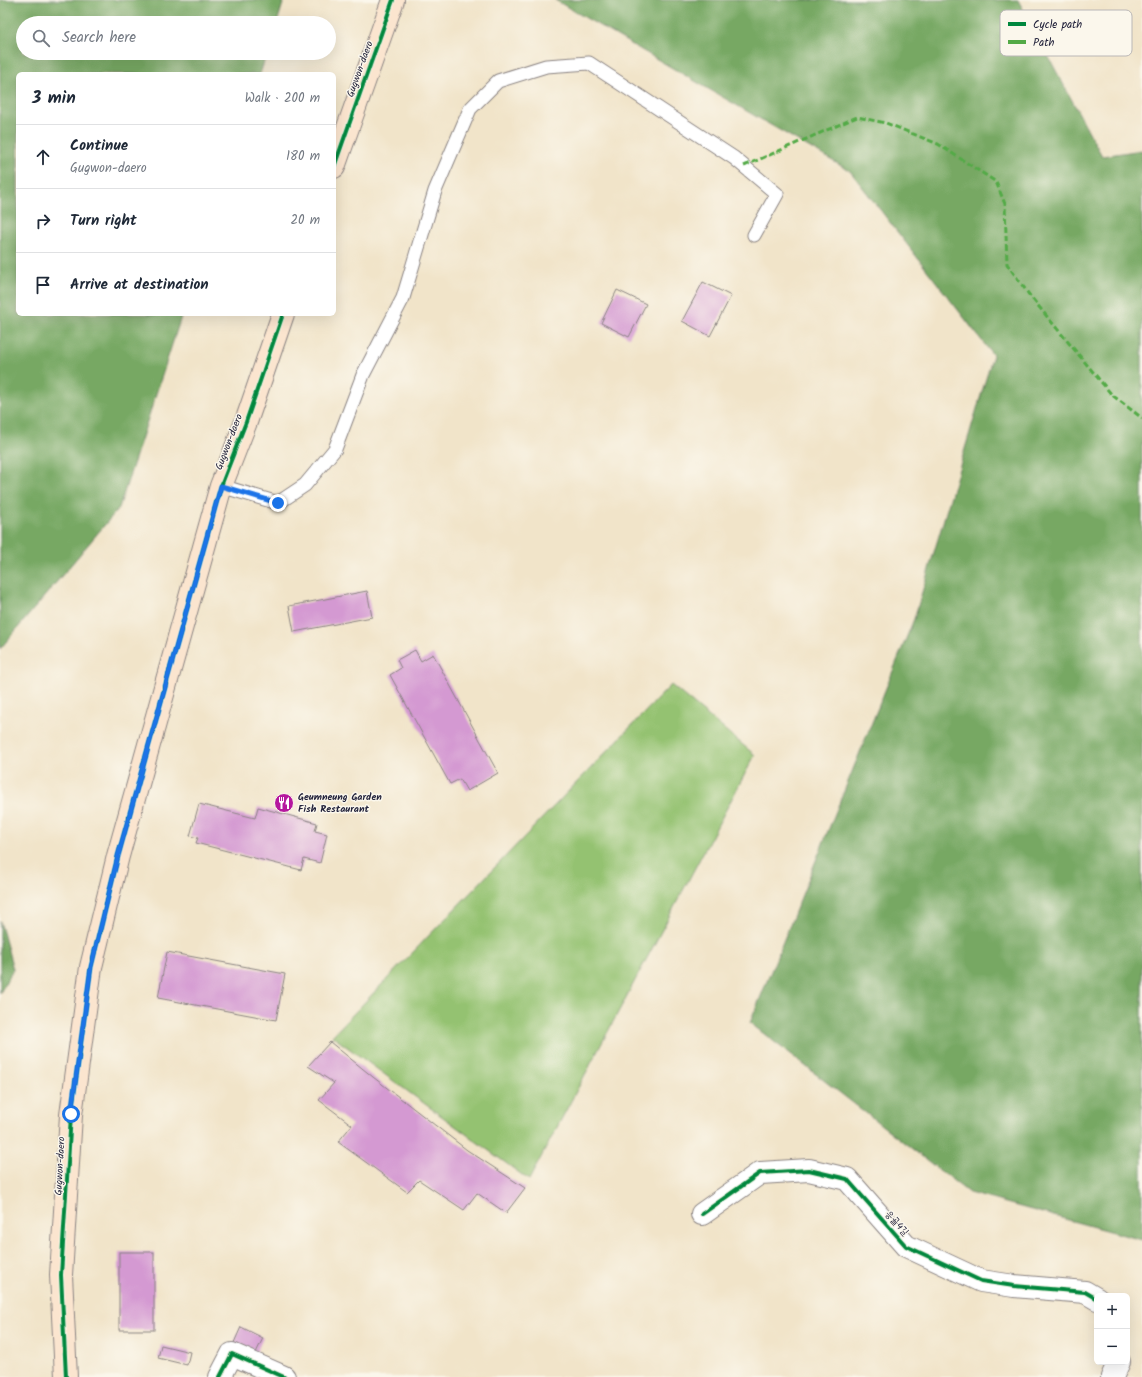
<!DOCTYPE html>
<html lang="en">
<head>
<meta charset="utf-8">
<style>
	body { margin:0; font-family:Kalam,"Poor Story",sans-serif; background:#f2f2f3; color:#1f2937 }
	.controls { position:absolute; right:12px; bottom:12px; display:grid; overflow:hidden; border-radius:6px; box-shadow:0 4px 16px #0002 }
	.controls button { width:36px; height:36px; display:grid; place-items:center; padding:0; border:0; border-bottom:1px solid #e0e1e3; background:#fff; color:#1f2937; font:20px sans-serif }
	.stop { position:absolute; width:12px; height:12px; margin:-9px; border:3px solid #1a73e8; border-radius:50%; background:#fff }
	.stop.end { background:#1a73e8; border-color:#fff; box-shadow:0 1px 4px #0008 }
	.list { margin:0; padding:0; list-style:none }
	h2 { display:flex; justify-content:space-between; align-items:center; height:52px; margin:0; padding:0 16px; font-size:17px }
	h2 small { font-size:13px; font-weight:400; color:#747a83 }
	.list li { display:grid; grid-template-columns:26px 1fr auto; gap:12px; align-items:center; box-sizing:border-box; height:64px; padding:0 16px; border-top:1px solid #e0e1e3 }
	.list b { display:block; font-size:15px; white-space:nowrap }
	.list p { margin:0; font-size:13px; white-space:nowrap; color:#747a83 }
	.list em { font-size:13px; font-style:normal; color:#747a83 }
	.icon { flex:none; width:22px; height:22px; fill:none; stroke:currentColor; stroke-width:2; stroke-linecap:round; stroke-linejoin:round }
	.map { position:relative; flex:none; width:1142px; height:1377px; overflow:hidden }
	.search { position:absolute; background:#fff; box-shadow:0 4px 16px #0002; left:16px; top:16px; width:320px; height:44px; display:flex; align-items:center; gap:10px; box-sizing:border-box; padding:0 14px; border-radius:22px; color:#747a83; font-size:15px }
	.panel { position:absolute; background:#fff; box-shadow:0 4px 16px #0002; left:16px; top:72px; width:320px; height:244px; border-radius:6px }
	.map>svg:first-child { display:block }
</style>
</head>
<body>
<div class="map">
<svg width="1142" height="1377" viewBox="0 0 1142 1377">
	<rect width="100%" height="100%" fill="#fbf7ec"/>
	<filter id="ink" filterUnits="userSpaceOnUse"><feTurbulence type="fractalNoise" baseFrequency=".025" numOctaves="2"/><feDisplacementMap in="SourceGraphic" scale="8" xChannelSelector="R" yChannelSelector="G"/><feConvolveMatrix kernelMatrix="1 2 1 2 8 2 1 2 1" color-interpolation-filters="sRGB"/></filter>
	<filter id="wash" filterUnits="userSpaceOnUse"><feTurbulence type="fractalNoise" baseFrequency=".012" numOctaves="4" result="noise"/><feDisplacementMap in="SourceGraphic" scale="16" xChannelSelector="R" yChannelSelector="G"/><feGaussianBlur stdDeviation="0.9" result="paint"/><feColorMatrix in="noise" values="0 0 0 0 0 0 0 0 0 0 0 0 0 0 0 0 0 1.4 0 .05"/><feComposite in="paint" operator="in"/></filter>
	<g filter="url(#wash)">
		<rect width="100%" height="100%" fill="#f1e4c9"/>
		<polygon fill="#94c271" stroke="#5b7256" points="671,685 755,755 529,1180 332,1036"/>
		<g fill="#77a863" stroke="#4c654f">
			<polygon points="0,0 284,0 277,23 23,23 23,53 267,53 260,74 18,74 18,314 182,314 119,508 0,649"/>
			<polygon points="555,0 1018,0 1102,156 1142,150 1142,1240 969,1193 750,1023 914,619 993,355 850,171"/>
			<polygon points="0,921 13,969 0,993"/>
		</g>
		<g id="blocks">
			<g fill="#d499d2">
				<polygon points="703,282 731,296 710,336 682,321"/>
				<polygon points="617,290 646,304 629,337 601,323"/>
				<polygon points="367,591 372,617 294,632 289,606"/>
				<polygon points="415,650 421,661 433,654 498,773 467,791 460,779 450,784 390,675 401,668 397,660"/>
				<polygon points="199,804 255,818 258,807 317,823 315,831 327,834 320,863 304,859 301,870 196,843 198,838 190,836"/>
				<polygon points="167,952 285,974 276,1020 158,998"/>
				<polygon points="330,1042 373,1077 467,1150 525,1188 506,1213 477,1193 464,1210 419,1180 407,1192 338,1142 352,1125 319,1100 334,1083 308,1066"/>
				<rect x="119" y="1252" width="35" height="78"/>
				<polygon points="241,1327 263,1338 255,1355 233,1345"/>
				<polygon points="161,1345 190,1352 187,1365 158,1358"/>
			</g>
		</g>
	</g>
	<g filter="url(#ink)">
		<use href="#blocks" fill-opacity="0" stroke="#8a8382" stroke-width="1"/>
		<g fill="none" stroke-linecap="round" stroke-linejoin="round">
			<defs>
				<polyline id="lane" points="221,486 278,503 305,485 335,449 363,375 403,298 435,191 470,109 498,81 546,66 589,63 734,158 777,194 754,235"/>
				<g id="street">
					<polyline points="702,1214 760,1173 809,1170 847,1179 906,1246 981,1281 1014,1286 1085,1292 1097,1299"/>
					<polyline points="220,1377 232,1354 284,1377"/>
					<polyline points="1112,1377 1119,1362"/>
				</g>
				<g id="secondary">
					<polyline points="334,167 393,0"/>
					<polyline points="66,1377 61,1275 71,1115 91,967 118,856 221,486 246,422 283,314"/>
				</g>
			</defs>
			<use href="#lane" stroke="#8a8382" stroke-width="15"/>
			<use href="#street" stroke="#8a8382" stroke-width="24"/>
			<use href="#secondary" stroke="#8a8382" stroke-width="24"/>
			<use href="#lane" stroke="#fff" stroke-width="13"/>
			<use href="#street" stroke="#fff" stroke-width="22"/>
			<use href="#secondary" stroke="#fbe5cf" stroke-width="22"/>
			<polyline stroke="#53aa46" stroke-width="3" stroke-dasharray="6 3" stroke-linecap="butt" points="744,166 857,117 886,123 938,144 996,182 1005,204 1007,264 1030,296 1112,395 1142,418"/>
			<defs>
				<g id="cycleway">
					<polyline points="334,167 393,0"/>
					<polyline points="702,1214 760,1173 809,1170 847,1179 906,1246 981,1281 1014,1286 1085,1292 1097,1299"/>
					<polyline points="66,1377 61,1275 71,1115 91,967 118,856 221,486 246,422 283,314"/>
					<polyline points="220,1377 232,1354 284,1377"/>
				</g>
			</defs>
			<use href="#cycleway" stroke="#fbf7ec" stroke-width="6"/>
			<use href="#cycleway" stroke="#00873e" stroke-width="4"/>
		</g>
	</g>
	<g fill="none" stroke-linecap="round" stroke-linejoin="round" filter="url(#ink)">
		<polyline stroke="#1a73e8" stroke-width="5" points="71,1114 91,967 118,856 221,486 278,503"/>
	</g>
	<defs>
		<symbol id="restaurant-disc" viewBox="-11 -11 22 22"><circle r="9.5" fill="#b5179e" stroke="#fbf7ec"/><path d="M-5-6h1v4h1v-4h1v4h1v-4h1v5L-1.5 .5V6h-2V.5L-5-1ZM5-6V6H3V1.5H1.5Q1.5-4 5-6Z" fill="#fff"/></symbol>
	</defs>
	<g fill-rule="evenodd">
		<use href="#restaurant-disc" x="273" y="792" width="22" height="22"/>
	</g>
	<g text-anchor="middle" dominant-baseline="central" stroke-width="3" stroke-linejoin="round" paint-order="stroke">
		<g font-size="10" fill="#22223b" stroke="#fbf7ec">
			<text transform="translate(360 69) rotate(-70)">Gugwon-daero</text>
			<text transform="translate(229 442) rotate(-69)">Gugwon-daero</text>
			<text transform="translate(60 1166) rotate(-87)">Gugwon-daero</text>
			<text transform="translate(897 1223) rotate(48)">응골4길</text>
		</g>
		<g font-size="10" font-weight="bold" fill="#22223b" stroke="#fbf7ec" text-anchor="start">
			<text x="298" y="797">Geumneung Garden<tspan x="298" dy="12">Fish Restaurant</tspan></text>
		</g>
	</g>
	<rect x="1000" y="10" width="132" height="46" rx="6" fill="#fbf7ec" stroke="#bab7b7" stroke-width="1"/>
	<rect x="1008" y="22" width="18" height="4" fill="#00873e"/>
	<rect x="1008" y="40" width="18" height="4" fill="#53aa46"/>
	<g font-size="11" fill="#22223b">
		<text x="1033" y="28">Cycle path</text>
		<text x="1033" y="46">Path</text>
	</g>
</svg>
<div class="controls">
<button>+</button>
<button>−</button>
</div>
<div class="stop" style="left:71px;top:1114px"></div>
<div class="stop end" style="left:278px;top:503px"></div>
<div class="search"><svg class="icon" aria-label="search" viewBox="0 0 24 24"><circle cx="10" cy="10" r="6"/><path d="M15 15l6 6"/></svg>Search here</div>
<section class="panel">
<h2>3 min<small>Walk · 200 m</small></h2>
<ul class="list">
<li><svg class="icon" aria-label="ahead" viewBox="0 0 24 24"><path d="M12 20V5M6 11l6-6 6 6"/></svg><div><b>Continue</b><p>Gugwon-daero</p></div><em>180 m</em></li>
<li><svg class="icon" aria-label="right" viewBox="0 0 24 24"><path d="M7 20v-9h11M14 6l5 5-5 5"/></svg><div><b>Turn right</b></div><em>20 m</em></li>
<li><svg class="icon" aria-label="arrive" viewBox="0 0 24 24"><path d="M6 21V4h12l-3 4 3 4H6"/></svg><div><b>Arrive at destination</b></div></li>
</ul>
</section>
</div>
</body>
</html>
